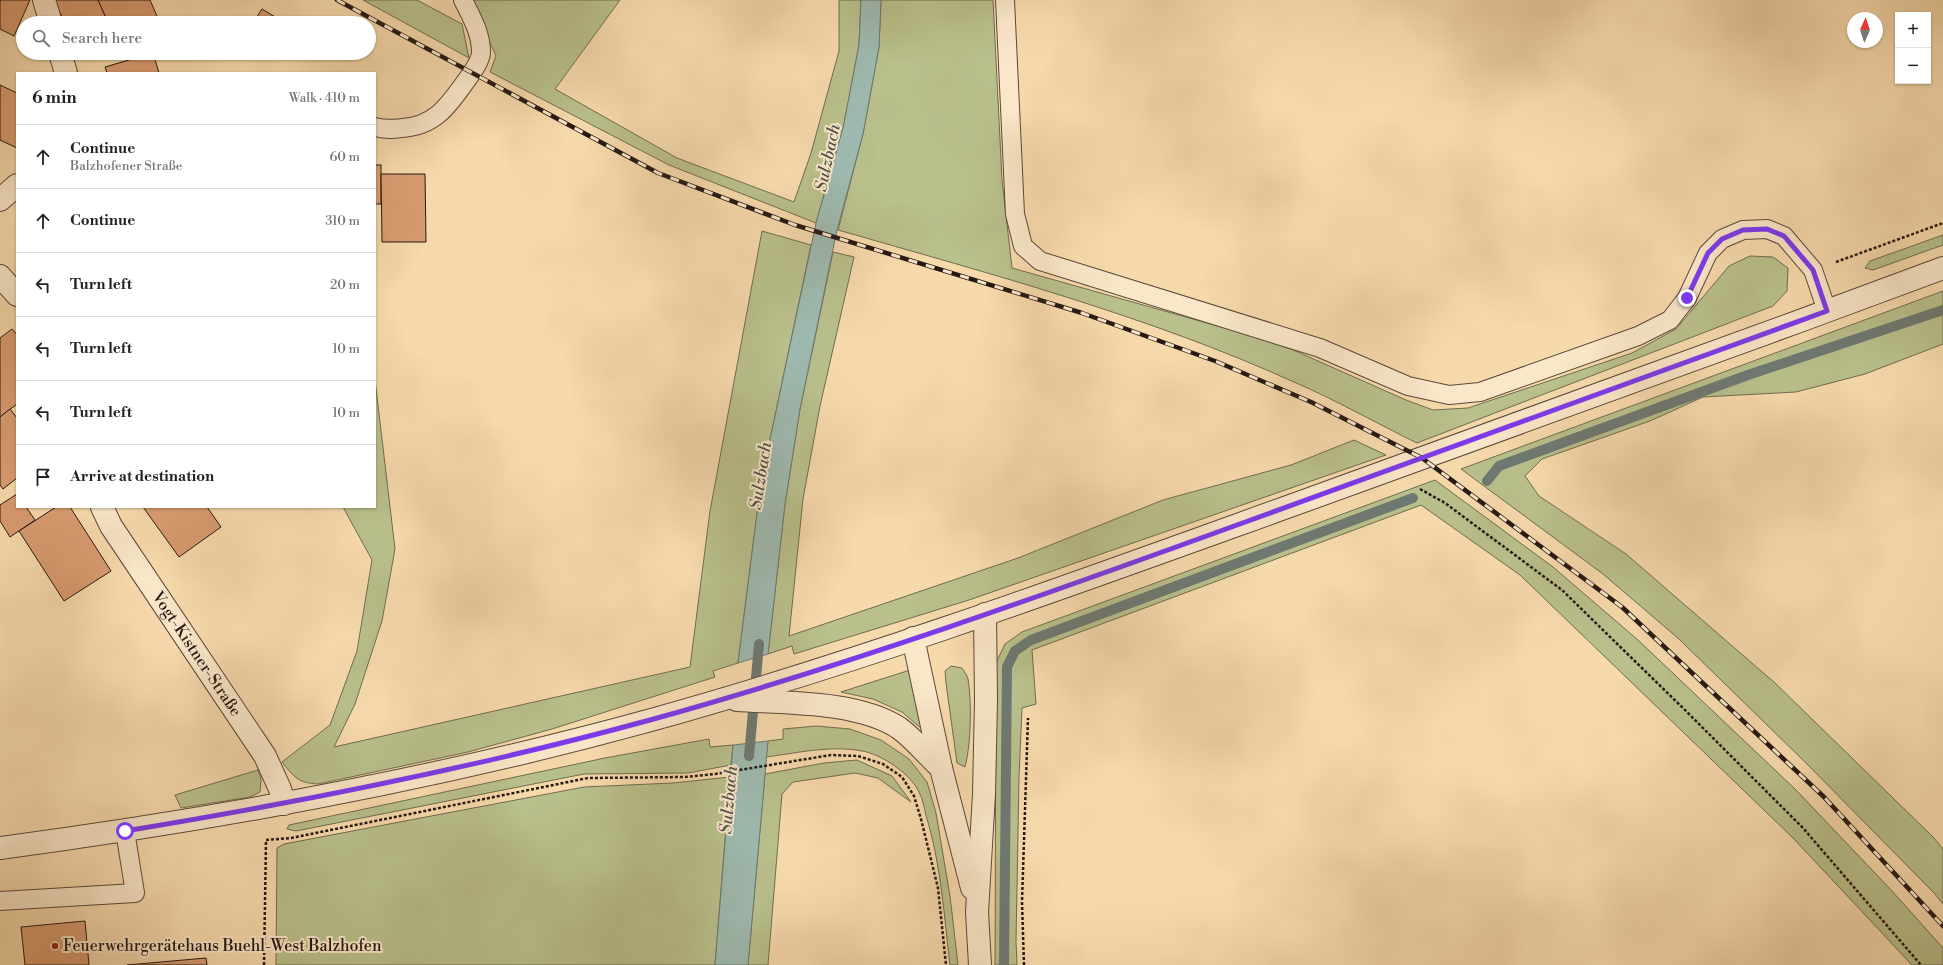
<!DOCTYPE html>
<html lang="en">
<head>
<meta charset="utf-8">
<style>
	body { margin:0; font-family:"Libre Bodoni",serif; background:#f2f2f2; color:#222 }
	.controls { position:absolute; right:12px; top:12px; display:grid; overflow:hidden; border-radius:0px; box-shadow:0 1px 3px #0004 }
	.controls button { width:36px; height:36px; display:grid; place-items:center; padding:0; border:0; border-bottom:1px solid #e0e0e0; background:#fff; color:#222; font:20px sans-serif }
	.compass { position:absolute; left:1847px; top:12px; width:36px; height:36px; border-radius:50%; background:#fff; box-shadow:0 1px 3px #0004; rotate:3deg }
	.stop { position:absolute; width:12px; height:12px; margin:-9px; border:3px solid #7c3aed; border-radius:50%; background:#fff }
	.stop.end { background:#7c3aed; border-color:#fff; box-shadow:0 1px 4px #0008 }
	.list { margin:0; padding:0; list-style:none }
	h2 { display:flex; justify-content:space-between; align-items:center; height:52px; margin:0; padding:0 16px; font-size:17px }
	h2 small { font-size:13px; font-weight:400; color:#767676 }
	.list li { display:grid; grid-template-columns:26px 1fr auto; gap:12px; align-items:center; box-sizing:border-box; height:64px; padding:0 16px; border-top:1px solid #e0e0e0 }
	.list b { display:block; font-size:15px; white-space:nowrap }
	.list p { margin:0; font-size:13px; white-space:nowrap; color:#767676 }
	.list em { font-size:13px; font-style:normal; color:#767676 }
	.icon { flex:none; width:22px; height:22px; fill:none; stroke:currentColor; stroke-width:2; stroke-linecap:round; stroke-linejoin:round }
	.map { position:relative; flex:none; width:1943px; height:965px; overflow:hidden }
	.search { position:absolute; background:#fff; box-shadow:0 1px 3px #0004; left:16px; top:16px; width:360px; height:44px; display:flex; align-items:center; gap:10px; box-sizing:border-box; padding:0 14px; border-radius:22px; color:#767676; font-size:15px }
	.panel { position:absolute; background:#fff; box-shadow:0 1px 3px #0004; left:16px; top:72px; width:360px; height:436px; border-radius:0px }
	.map>svg:first-child { display:block }
</style>
</head>
<body>
<div class="map">
<svg width="1943" height="965" viewBox="0 0 1943 965">
	<rect width="100%" height="100%" fill="#f7daac"/>
	<filter id="stains"><feTurbulence type="fractalNoise" baseFrequency=".005" numOctaves="4"/><feColorMatrix values="0 0 0 0 .2 0 0 0 0 .09 0 0 0 0 .02 0 0 0 .5 -.17"/></filter>
	<radialGradient id="worn" r=".72"><stop offset=".6" stop-color="#630" stop-opacity="0"/><stop offset="1" stop-color="#630" stop-opacity=".3"/></radialGradient>
	<g fill="#b9c08c" stroke="#6f6c50">
		<polygon points="363,0 417,0 462,24 469,58"/>
		<polygon points="471,0 620,0 555,89 677,158 794,202 811,153 839,51 839,0 861,0 859,45 843,129 816,223 669,165 490,72 496,56"/>
		<path d="M881,0H993L1002,180L1012,268L1239,332L1291,349L1406,400L1433,410L1468,408L1632,353L1676,329L1729,266L1750,256L1773,257L1788,268L1787,291L1773,306L1417,443C1376,423 1336,400 1294,382C1148,316 991,274 838,230L863,134L879,47Z"/>
		<path d="M762,231L811,245L761,482L738,663L713,671L715,677L552,729L468,752L318,784C298,783 294,777 282,762L330,725L357,651L372,560L343,507H375V380L395,549L382,621L355,704L334,747L690,667L710,511Z"/>
		<polygon points="1943,235 1943,245 1873,270 1865,268 1870,261"/>
		<polygon points="833,252 854,257 820,406 803,499 789,636 1018,558 1163,500 1291,465 1354,440 1386,455 969,600 794,654 792,646 768,654 785,504 800,409"/>
		<polygon points="1943,291 1943,344 1865,374 1796,392 1703,397 1650,421 1542,459 1525,476 1539,496 1626,554 1775,683 1933,837 1943,849 1943,904 1934,893 1807,764 1679,639 1603,574 1461,469"/>
		<polygon points="1435,480 1553,567 1638,640 1796,790 1892,891 1943,948 1943,965 1912,965 1793,838 1520,575 1421,505 1032,650 1036,704 1022,708 1019,777 1016,941 1017,965 995,965 996,663 1005,644 1022,632"/>
		<path d="M951,666L962,668C964,671 967,675 968,679C972,702 971,745 965,767L957,763L946,683L945,671Z"/>
		<polygon points="910,670 923,730 902,712 873,699 841,692"/>
		<path d="M816,726L850,729L881,740L909,759L927,782L936,813L950,896L958,965H950C944,915 941,864 926,815C924,808 923,799 919,792C911,774 881,754 862,751C830,745 797,753 766,757L768,741L783,739V729Z"/>
		<polygon points="709,739 710,747 733,745 731,765 688,773 584,774 296,831 287,829 289,825 605,758"/>
		<polygon points="857,760 892,776 911,802 878,778 855,773 793,782 782,794 768,965 748,965 765,774 824,763"/>
		<polygon points="258,770 261,779 260,792 250,797 181,808 175,795"/>
		<polygon points="730,777 715,965 276,965 277,848 284,844 584,787 673,783"/>
	</g>
	<g fill="#9ebab0" stroke="#6e7972">
		<polygon points="861,0 881,0 879,47 863,134 837,230 800,409 785,504 768,654 738,663 761,482 816,223 843,128 859,45"/>
		<polygon points="768,741 748,965 715,965 733,745"/>
	</g>
	<g fill="none" stroke-linecap="round" stroke-linejoin="round">
		<g stroke="#6e7972" stroke-width="10">
			<polyline points="1487,481 1499,466 1748,375 1943,310"/>
			<polyline points="749,756 759,644"/>
			<polyline points="1004,965 1007,667 1015,651 1031,640 1413,498"/>
		</g>
	</g>
	<g fill="#d99c70" stroke="#251814">
		<polygon points="0,0 30,0 14,36 0,29"/>
		<polygon points="54,0 98,0 108,22 65,23"/>
		<polygon points="98,0 150,0 160,23 118,23 116,18 108,22"/>
		<polygon points="262,9 285,23 253,23"/>
		<polygon points="153,53 159,73 107,73 105,67"/>
		<polygon points="0,85 17,93 17,148 0,140"/>
		<rect x="375" y="165" width="6" height="39"/>
		<polygon points="381,174 425,174 426,242 382,242"/>
		<polygon points="12,329 17,335 17,404 0,417 0,338"/>
		<polygon points="10,409 17,418 17,478 3,489 0,485 0,417"/>
		<polygon points="17,494 17,507 26,507 35,520 10,537 0,521 0,505"/>
		<polygon points="56,507 70,507 111,571 64,601 19,531"/>
		<polygon points="143,507 207,507 221,527 179,557"/>
		<polygon points="85,921 89,965 25,965 21,927"/>
		<polygon points="206,958 207,965 127,965"/>
	</g>
	<g fill="none" stroke-linecap="round" stroke-linejoin="round">
		<defs>
			<g id="service">
				<polyline points="1005,0 1015,214 1023,246 1040,261 1320,348 1408,386 1449,395 1480,392 1638,336 1670,320 1687,298 1708,253 1722,239 1743,230 1767,229 1784,236 1813,270 1827,311"/>
				<path d="M375,127C385,130 393,129 402,128C435,126 448,106 466,81C471,74 481,61 481,52C481,33 471,16 463,0"/>
				<polyline points="0,901 135,893 125,831"/>
			</g>
			<g id="minor">
				<polyline points="44,0 51,23"/>
				<polyline points="60,53 66,73"/>
				<polyline points="0,200 17,185"/>
				<polyline points="0,276 17,295"/>
				<path id="s1" d="M102,507L111,526L265,756L280,789L284,804"/>
			</g>
			<g id="tertiary">
				<polyline points="913,638 941,768 972,888"/>
				<path d="M737,700C784,703 858,701 899,728C914,739 928,756 941,768"/>
				<path d="M0,848C219,819 437,779 651,720C867,660 1079,582 1290,506C1508,427 1726,349 1943,268"/>
				<polyline points="980,965 977,912 984,794 986,700 985,614"/>
			</g>
		</defs>
		<use href="#service" stroke="#5a483a" stroke-width="20"/>
		<use href="#minor" stroke="#5a483a" stroke-width="24"/>
		<use href="#tertiary" stroke="#5a483a" stroke-width="24"/>
		<g stroke="#251814" stroke-width="2.5" stroke-dasharray="3 2" stroke-linecap="butt">
			<polyline points="1836,262 1943,223"/>
			<polyline points="1420,489 1445,503 1562,590 1687,712 1803,828 1921,965"/>
			<polyline points="266,840 291,838 588,778 684,777 715,774 831,755 858,756 883,764 902,777 914,796 921,819 938,888 946,965"/>
			<polyline points="264,965 266,840"/>
			<polyline points="1024,965 1022,902 1028,718"/>
		</g>
		<use href="#service" stroke="#fae7c9" stroke-width="18"/>
		<use href="#minor" stroke="#fae7c9" stroke-width="22"/>
		<use href="#tertiary" stroke="#fae7c9" stroke-width="22"/>
		<defs>
			<polyline id="rail" points="337,0 658,173 795,225 1082,313 1215,361 1311,402 1422,458 1622,607 1824,797 1943,926"/>
		</defs>
		<use href="#rail" stroke="#251814" stroke-width="4.5"/>
		<use href="#rail" stroke="#fae7c9" stroke-width="3" stroke-dasharray="9" stroke-linecap="butt"/>
	</g>
	<g fill="none" stroke-linecap="round" stroke-linejoin="round">
		<path stroke="#7c3aed" stroke-width="5" d="M125,831C302,802 478,767 650,720C849,665 1044,595 1237,525C1434,454 1630,382 1827,311L1813,270L1784,236L1767,229L1743,230L1722,239L1708,253L1687,298"/>
	</g>
	<circle fill="#8f2418" stroke="#fae7c9" stroke-width="1.5" cx="55" cy="946" r="4"/>
	<g text-anchor="middle" dominant-baseline="central" stroke-width="4" stroke-linejoin="round" paint-order="stroke">
		<g font-size="16" fill="#251814" stroke="#fae7c9">
			<text stroke="none"><textPath href="#s1" startOffset="175">Vogt-Kistner-Straße</textPath></text>
		</g>
		<g font-size="16" fill="#251814" stroke="#fae7c9" text-anchor="start">
			<text x="63" y="946">Feuerwehrgerätehaus Buehl-West Balzhofen</text>
		</g>
		<g font-size="17" font-style="italic" fill="#4f514b" stroke="#fae7c9">
			<text transform="translate(828 158) rotate(-78)">Sulzbach</text>
			<text transform="translate(761 476) rotate(-81)">Sulzbach</text>
			<text transform="translate(729 800) rotate(-85)">Sulzbach</text>
		</g>
	</g>
	<rect width="100%" height="100%" filter="url(#stains)"/>
	<rect width="100%" height="100%" fill="url(#worn)"/>
</svg>
<div class="controls">
<button>+</button>
<button>−</button>
</div>
<svg class="compass" viewBox="-18 -18 36 36"><path d="M0-13l5 13h-10z" fill="#e53935"/><path d="M0 13l5-13h-10z" fill="#767676"/></svg>
<div class="stop" style="left:125px;top:831px"></div>
<div class="stop end" style="left:1687px;top:298px"></div>
<div class="search"><svg class="icon" aria-label="search" viewBox="0 0 24 24"><circle cx="10" cy="10" r="6"/><path d="M15 15l6 6"/></svg>Search here</div>
<section class="panel">
<h2>6 min<small>Walk · 410 m</small></h2>
<ul class="list">
<li><svg class="icon" aria-label="ahead" viewBox="0 0 24 24"><path d="M12 20V5M6 11l6-6 6 6"/></svg><div><b>Continue</b><p>Balzhofener Straße</p></div><em>60 m</em></li>
<li><svg class="icon" aria-label="ahead" viewBox="0 0 24 24"><path d="M12 20V5M6 11l6-6 6 6"/></svg><div><b>Continue</b></div><em>310 m</em></li>
<li><svg class="icon" aria-label="left" viewBox="0 0 24 24"><path d="M17 20v-9H6M10 6l-5 5 5 5"/></svg><div><b>Turn left</b></div><em>20 m</em></li>
<li><svg class="icon" aria-label="left" viewBox="0 0 24 24"><path d="M17 20v-9H6M10 6l-5 5 5 5"/></svg><div><b>Turn left</b></div><em>10 m</em></li>
<li><svg class="icon" aria-label="left" viewBox="0 0 24 24"><path d="M17 20v-9H6M10 6l-5 5 5 5"/></svg><div><b>Turn left</b></div><em>10 m</em></li>
<li><svg class="icon" aria-label="arrive" viewBox="0 0 24 24"><path d="M6 21V4h12l-3 4 3 4H6"/></svg><div><b>Arrive at destination</b></div></li>
</ul>
</section>
</div>
</body>
</html>
